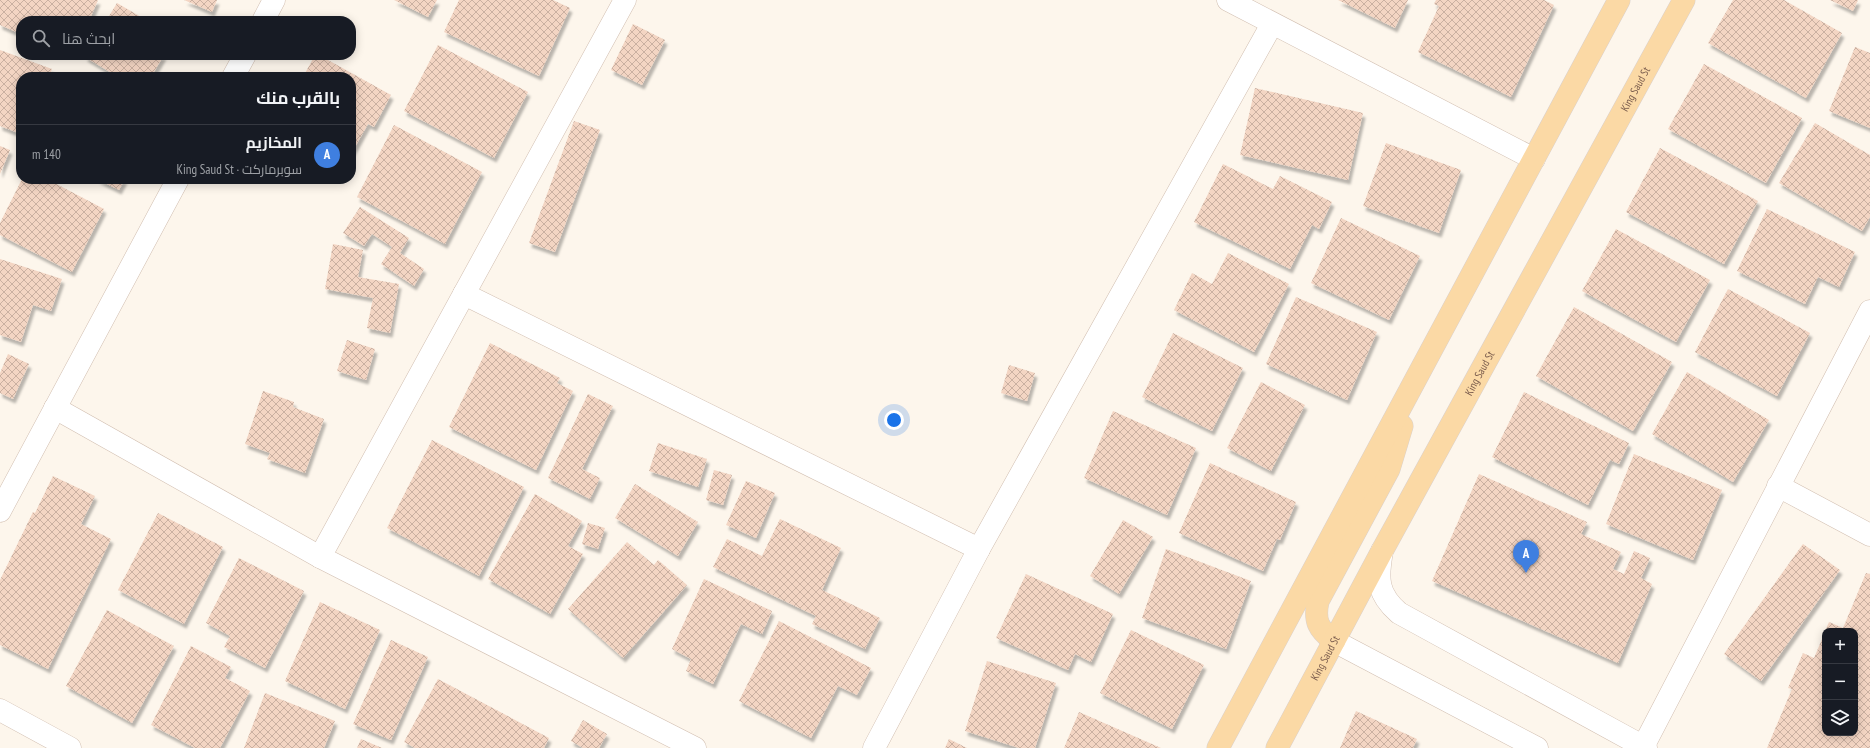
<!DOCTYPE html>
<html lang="ar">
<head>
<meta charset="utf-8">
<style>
	body { margin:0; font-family:"PT Sans Narrow",Cairo,sans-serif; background:#242831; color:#f1f3f6; direction:rtl }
	.controls { position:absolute; right:12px; bottom:12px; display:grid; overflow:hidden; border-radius:8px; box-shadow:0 2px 10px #0003 }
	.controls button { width:36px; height:36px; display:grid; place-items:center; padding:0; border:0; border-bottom:1px solid #363941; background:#171b24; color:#f1f3f6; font:20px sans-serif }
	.you { position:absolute; left:894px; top:420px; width:14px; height:14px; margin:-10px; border:3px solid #fff; border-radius:50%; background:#1a73e8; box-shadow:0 0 0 6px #1a73e833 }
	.badge { display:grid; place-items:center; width:26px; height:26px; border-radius:50%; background:#e76f51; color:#fff; font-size:13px; font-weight:700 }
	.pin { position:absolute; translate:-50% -33px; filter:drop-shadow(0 1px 2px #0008) }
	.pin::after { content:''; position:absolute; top:21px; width:14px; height:12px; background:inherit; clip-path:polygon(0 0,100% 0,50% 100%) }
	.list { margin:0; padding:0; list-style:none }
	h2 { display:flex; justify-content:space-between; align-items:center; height:52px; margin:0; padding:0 16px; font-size:17px }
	h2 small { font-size:13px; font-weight:400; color:#9ea1a6 }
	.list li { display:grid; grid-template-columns:26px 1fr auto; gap:12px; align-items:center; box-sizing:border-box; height:60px; padding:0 16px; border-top:1px solid #363941 }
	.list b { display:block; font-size:15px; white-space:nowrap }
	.list p { margin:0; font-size:13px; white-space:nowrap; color:#9ea1a6 }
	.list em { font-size:13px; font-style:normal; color:#9ea1a6 }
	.icon { flex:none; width:22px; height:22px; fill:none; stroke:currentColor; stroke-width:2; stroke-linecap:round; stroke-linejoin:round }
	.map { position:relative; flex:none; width:1870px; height:748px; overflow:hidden; direction:ltr }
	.search { position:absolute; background:#171b24; box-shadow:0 2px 10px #0003; left:16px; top:16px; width:340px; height:44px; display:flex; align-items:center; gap:10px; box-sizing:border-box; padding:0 14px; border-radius:16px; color:#9ea1a6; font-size:15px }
	.panel { position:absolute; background:#171b24; box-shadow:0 2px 10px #0003; left:16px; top:72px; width:340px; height:112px; border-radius:16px; direction:rtl }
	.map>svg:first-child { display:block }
</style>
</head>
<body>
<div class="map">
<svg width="1870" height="748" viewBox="0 0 1870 748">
	<defs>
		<pattern id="building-cross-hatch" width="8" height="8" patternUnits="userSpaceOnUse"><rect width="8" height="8" fill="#f3d5c3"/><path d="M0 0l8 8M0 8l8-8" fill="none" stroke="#cab0a1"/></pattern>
		<filter id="shadow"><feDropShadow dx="2.5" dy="4.5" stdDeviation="1" flood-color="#0004"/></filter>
	</defs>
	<rect width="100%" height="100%" fill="#fdf6ec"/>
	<g fill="url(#building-cross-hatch)" filter="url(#shadow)">
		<polygon points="0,0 98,0 89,21 21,21 21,34 0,25"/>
		<polygon points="184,0 217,0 212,12"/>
		<polygon points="394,0 437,0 428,17"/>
		<polygon points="459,0 553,0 570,8 539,76 444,32"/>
		<polygon points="1338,0 1408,0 1395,28"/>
		<polygon points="1436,0 1544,0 1554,5 1511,97 1418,52 1439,6 1434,4"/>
		<polygon points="1733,0 1784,0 1842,33 1806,98 1708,43"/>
		<polygon points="1830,0 1858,0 1853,11"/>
		<polygon points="117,3 148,21 106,21"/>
		<polygon points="633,24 665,40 642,85 611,70"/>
		<polygon points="438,45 528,92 494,158 404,111"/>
		<polygon points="1855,47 1870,53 1870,128 1829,111"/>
		<polygon points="0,50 52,69 49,77 21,77 21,134 0,126"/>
		<polygon points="86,55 164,55 151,77 118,77 85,57"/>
		<polygon points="315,55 319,55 391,95 374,127 368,124 351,154 351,77 303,77"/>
		<polygon points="1704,64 1802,118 1766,183 1668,129"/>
		<polygon points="1255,88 1363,113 1348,180 1240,155"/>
		<polygon points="574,121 600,130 555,252 529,243"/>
		<polygon points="1815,123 1870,155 1870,217 1862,231 1779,183"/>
		<polygon points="394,125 482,172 445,244 357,197"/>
		<polygon points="1386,143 1461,170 1439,233 1363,206"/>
		<polygon points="0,146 10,150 0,174"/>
		<polygon points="1660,148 1758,201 1724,264 1626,212"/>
		<polygon points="1223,164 1273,189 1280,176 1332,202 1319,229 1312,225 1290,269 1194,222"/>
		<polygon points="22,179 47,179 104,209 72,272 0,235 0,223"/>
		<polygon points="97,179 125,179 119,190"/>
		<polygon points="360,207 409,238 400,253 424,269 414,286 381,264 392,247 372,234 364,246 343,233"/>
		<polygon points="1767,209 1855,252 1839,287 1818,277 1805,304 1737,271"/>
		<polygon points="1341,218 1420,256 1389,320 1311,283"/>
		<polygon points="1616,229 1710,280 1676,342 1582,291"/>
		<polygon points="333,244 363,250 358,277 399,284 390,333 367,328 373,298 325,289"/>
		<polygon points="1228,253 1289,284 1254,352 1174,310 1192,273 1212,284"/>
		<polygon points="0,259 62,279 51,311 33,305 21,342 0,335"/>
		<polygon points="1728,289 1810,333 1777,396 1695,352"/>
		<polygon points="1296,297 1377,332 1347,400 1266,364"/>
		<polygon points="1574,307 1672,362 1633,431 1536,376"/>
		<polygon points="1173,333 1243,368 1212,431 1142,397"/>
		<polygon points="347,340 375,349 366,380 337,371"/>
		<polygon points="490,343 560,378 557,383 573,391 536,470 449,427"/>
		<polygon points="8,354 29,364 13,399 0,393 0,373"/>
		<polygon points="1009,365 1035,373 1027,401 1001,393"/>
		<polygon points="1687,372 1769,420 1733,482 1652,434"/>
		<polygon points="1261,382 1305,405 1271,471 1227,448"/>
		<polygon points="263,391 294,402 293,407 324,419 305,473 267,459 270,453 245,444"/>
		<polygon points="1524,392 1629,443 1619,464 1610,460 1588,505 1492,457"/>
		<polygon points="588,394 613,406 582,469 600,478 590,499 548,478"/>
		<polygon points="1113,411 1196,448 1167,515 1084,478"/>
		<polygon points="432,440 524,487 479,576 387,528"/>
		<polygon points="658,443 707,459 698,487 649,471"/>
		<polygon points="1634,454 1722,490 1693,560 1606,524"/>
		<polygon points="1210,463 1296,502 1280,540 1277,539 1263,571 1179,533"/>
		<polygon points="714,470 732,475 723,505 706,500"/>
		<polygon points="1479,474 1587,522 1581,534 1621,552 1613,569 1624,574 1634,551 1650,558 1641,578 1652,584 1618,663 1432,581"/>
		<polygon points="53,476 95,496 81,524 111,539 48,669 0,645 0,580 33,512 35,513"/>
		<polygon points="746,481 775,493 756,538 726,525"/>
		<polygon points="635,484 698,522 678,556 615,518"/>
		<polygon points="535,494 582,521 568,546 583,554 550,614 488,579"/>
		<polygon points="158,513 223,547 184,624 118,590"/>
		<polygon points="780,519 841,548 822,590 880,618 865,649 812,624 816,616 713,567 727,539 762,556"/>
		<polygon points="1123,520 1153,537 1119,594 1090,576"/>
		<polygon points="588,523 605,528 598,549 582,544"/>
		<polygon points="627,542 654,565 658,560 687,585 623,658 568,609"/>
		<polygon points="1803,544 1840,570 1761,681 1724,654"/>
		<polygon points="1166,549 1251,581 1226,649 1142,618"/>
		<polygon points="239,558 304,591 265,668 224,647 230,636 206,623"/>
		<polygon points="1866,573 1870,574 1870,748 1767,748 1792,689 1788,688 1803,653 1814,658 1825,632 1825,733 1855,733 1855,631 1825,631 1829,622 1843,628"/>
		<polygon points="1026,574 1113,614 1091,662 1075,654 1068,670 996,638"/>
		<polygon points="704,579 772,611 762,634 741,624 713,684 686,671 691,659 672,649"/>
		<polygon points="320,602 380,630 345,709 285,681"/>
		<polygon points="107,610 174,646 132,723 66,686"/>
		<polygon points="779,621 871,668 857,695 838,686 811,738 739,701"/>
		<polygon points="1131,630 1204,665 1172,729 1100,693"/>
		<polygon points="391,640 428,657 391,740 353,724"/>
		<polygon points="191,646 231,667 225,678 250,691 220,748 195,748 151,725"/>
		<polygon points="987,661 1056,683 1035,748 1019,748 965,731"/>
		<polygon points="438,679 549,738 544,748 415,748 404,742"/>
		<polygon points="265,693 335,721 324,748 244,748"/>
		<polygon points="1356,711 1417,739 1413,748 1340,748"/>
		<polygon points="1079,712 1161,748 1064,748"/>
		<polygon points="583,720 607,734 599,748 583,748 571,741"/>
		<polygon points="361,739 382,748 357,748"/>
		<polygon points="949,739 967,748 945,748"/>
	</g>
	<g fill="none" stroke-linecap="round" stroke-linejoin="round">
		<defs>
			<g id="minor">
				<polyline points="1228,0 1534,159"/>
				<polyline points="263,21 274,0"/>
				<polyline points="233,77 245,55"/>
				<polyline points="464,294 979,549"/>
				<polyline points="55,408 320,557 695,748"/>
				<polyline points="1778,486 1870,535"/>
				<polyline points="0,511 178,179"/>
				<path d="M1382,551C1377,579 1377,594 1399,613L1646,748"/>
				<polyline points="320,557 625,0"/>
				<polyline points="1334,641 1537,748"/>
				<polyline points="0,710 70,748"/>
				<polyline points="1643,747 1870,311"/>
				<polyline points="874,748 979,549 1272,24"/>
			</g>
			<g id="major">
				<path d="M1334,641C1318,629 1314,621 1318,601L1389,469L1402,426"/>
				<polyline points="1218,748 1619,0"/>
				<path id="s1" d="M1277,748L1382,551L1684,0"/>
			</g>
		</defs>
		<use href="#minor" stroke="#d1beb0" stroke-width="23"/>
		<use href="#major" stroke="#dad1cd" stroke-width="23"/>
		<use href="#minor" stroke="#fff" stroke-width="22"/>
		<use href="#major" stroke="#fbd9a5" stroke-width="22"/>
	</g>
	<g text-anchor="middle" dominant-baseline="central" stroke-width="4" stroke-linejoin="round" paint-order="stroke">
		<g font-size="11" fill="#7a5c4d" stroke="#fffaf3">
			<text stroke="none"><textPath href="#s1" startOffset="750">King Saud St</textPath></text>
			<text stroke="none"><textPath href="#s1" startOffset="426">King Saud St</textPath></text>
			<text stroke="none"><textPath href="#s1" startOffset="102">King Saud St</textPath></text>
		</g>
	</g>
</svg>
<div class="controls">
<button>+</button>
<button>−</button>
<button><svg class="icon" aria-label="layers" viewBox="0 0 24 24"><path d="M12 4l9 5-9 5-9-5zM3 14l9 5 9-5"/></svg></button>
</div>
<div class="you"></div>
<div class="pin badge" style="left:1526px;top:573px;background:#3f7fe0">A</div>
<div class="search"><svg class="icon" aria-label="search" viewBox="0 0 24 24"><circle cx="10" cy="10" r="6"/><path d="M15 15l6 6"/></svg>ابحث هنا</div>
<section class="panel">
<h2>بالقرب منك<small></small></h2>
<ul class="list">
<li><span class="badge" style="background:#3f7fe0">A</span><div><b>المخازيم</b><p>سوبرماركت · King Saud St</p></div><em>140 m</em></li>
</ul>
</section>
</div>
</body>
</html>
